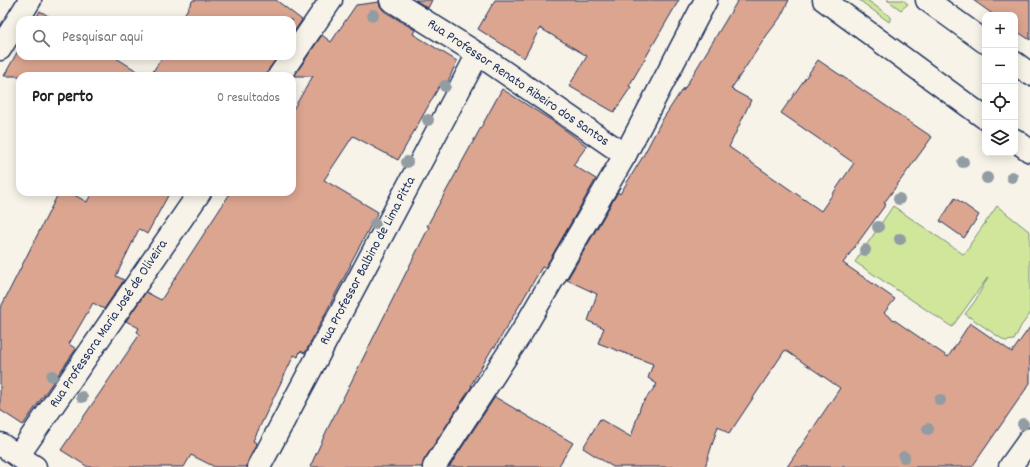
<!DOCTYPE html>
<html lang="pt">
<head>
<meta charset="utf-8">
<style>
	body { margin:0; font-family:Dekko,sans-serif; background:#f2f2f2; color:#222 }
	.controls { position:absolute; right:12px; top:12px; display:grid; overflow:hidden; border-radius:8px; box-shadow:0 2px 10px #0003 }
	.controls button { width:36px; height:36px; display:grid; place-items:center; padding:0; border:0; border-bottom:1px solid #e0e0e0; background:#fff; color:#222; font:20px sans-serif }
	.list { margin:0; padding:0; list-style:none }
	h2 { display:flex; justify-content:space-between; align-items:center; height:52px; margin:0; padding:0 16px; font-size:17px }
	h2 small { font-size:13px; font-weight:400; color:#767676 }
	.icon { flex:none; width:22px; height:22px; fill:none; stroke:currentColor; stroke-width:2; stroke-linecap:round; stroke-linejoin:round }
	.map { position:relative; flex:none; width:1030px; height:467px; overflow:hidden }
	.search { position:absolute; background:#fff; box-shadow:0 2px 10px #0003; left:16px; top:16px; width:280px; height:44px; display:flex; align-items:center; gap:10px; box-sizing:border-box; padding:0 14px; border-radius:12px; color:#767676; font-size:15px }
	.panel { position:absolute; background:#fff; box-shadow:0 2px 10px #0003; left:16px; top:72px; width:280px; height:124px; border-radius:12px }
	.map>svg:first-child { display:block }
</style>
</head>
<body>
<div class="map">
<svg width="1030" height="467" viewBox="0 0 1030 467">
	<rect width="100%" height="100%" fill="#f7f3e8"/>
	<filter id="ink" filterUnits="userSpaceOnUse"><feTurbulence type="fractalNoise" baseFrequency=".025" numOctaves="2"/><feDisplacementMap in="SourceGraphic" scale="8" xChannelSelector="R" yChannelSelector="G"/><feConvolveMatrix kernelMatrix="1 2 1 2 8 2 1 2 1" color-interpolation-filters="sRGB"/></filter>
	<g filter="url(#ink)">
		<g fill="#d0e69b" stroke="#768a7c">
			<polygon points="859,0 867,0 891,17 889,22"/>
			<polygon points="887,0 903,0 908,4 901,10"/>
			<polygon points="893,206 963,254 968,250 971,243 997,206 1030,232 1030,314 1021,326 1014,340 1005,341 965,314 975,301 988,277 952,327 855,262"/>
		</g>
		<g fill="#dba590" stroke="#1b2f5e">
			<polygon points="193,0 276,0 302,20 292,35 292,20 181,20"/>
			<polygon points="415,0 432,0 428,8"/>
			<polygon points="495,0 679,0 629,86 631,87 614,112 569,86 587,56 540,28 524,58 478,29"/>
			<polygon points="738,0 789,0 780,18 767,35 731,89 751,100 729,147 821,211 854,163 781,113 818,60 932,137 884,203 886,204 843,263 895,299 884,313 948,357 970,323 1012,352 1030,327 1030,383 972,467 787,467 840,388 785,350 729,434 718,426 705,467 613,467 583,448 600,419 631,437 641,405 657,384 648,378 653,364 598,343 604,328 588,321 597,294 567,280 618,192 620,194 642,158 661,122 683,88 683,91"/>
			<polygon points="973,0 1030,0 1030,40 1015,30 1015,15 994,15"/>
			<polygon points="379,2 380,6 384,11 415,30 413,34 457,61 445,88 440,85 398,160 353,136 324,180 378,212 350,264 351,264 305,353 300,351 298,357 294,355 253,441 257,443 248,461 247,467 215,467 191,455 184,467 88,467 61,450 140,334 137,332 139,328 126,321 146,292 161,300 231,192 292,192 292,111 313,76 294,76 322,35 331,42 356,5"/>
			<polygon points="40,11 55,20 35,20"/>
			<polygon points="20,47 20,56 113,56 145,76 4,76"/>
			<polygon points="163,56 278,56 269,69 267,76 150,76"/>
			<polygon points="502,89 557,124 587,146 573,165 596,179 545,268 542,267 495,347 493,347 471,385 472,386 424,460 422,467 310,467 327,430 429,227 427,226"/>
			<polygon points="59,192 69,192 87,202 92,192 170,192 147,234 139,229 116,276 124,280 104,309 93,303 69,344 76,349 23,425 0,410 0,309"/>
			<polygon points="955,198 979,215 964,238 940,221"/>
			<polygon points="495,397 573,443 558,467 449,467"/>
		</g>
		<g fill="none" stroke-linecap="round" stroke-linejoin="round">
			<defs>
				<g id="minor">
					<polyline points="391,0 478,54 625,155"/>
					<polyline points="0,49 30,0"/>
					<polyline points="279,76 331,0"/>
					<polyline points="18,456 200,192"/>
					<polyline points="259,467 478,54"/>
					<polyline points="434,467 522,332 625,155 706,0"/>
					<polyline points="1010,467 1030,439"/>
				</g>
				<g id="tertiary">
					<polyline points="824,0 985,118"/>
					<polyline points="927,0 985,42"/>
					<polyline points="1015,63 1030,74"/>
					<polyline points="1015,140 1030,151"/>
					<polyline points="0,444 35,467"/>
				</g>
			</defs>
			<use href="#minor" stroke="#1b2f5e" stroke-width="25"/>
			<use href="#tertiary" stroke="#1b2f5e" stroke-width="25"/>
			<use href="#minor" stroke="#f7f3e8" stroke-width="22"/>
			<use href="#tertiary" stroke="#f7f3e8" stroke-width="22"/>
		</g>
		<g fill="#929ca3">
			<circle cx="373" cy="15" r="6"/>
			<circle cx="445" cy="86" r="6"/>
			<circle cx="428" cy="120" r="6"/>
			<circle cx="407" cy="162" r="6"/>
			<circle cx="963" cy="162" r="6"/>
			<circle cx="1012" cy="177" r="6"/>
			<circle cx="987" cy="178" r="6"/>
			<circle cx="899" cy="199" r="6"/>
			<circle cx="375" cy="224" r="6"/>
			<circle cx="878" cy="227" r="6"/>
			<circle cx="900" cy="239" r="6"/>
			<circle cx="865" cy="250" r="6"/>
			<circle cx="52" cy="376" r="6"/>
			<circle cx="82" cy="397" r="6"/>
			<circle cx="940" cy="400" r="6"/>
			<circle cx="1023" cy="424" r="6"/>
			<circle cx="928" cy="429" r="6"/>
			<circle cx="904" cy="457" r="6"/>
		</g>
	</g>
	<g text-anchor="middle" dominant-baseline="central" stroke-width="3" stroke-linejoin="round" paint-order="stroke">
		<g font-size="14" fill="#1b2f5e" stroke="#f7f3e8">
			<text transform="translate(518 83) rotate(34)">Rua Professor Renato Ribeiro dos Santos</text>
			<text transform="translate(368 261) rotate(-62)">Rua Professor Balbino de Lima Pitta</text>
			<text transform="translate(109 324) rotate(-56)">Rua Professora Maria José de Oliveira</text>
		</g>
	</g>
</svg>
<div class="controls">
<button>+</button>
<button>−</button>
<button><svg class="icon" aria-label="locate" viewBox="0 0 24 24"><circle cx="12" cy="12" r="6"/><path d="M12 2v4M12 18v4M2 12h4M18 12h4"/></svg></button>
<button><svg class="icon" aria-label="layers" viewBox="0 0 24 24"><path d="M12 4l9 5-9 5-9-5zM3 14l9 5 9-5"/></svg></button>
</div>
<div class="search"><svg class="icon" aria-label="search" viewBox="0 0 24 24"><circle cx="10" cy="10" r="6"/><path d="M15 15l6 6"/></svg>Pesquisar aqui</div>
<section class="panel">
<h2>Por perto<small>0 resultados</small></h2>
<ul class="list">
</ul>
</section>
</div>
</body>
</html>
